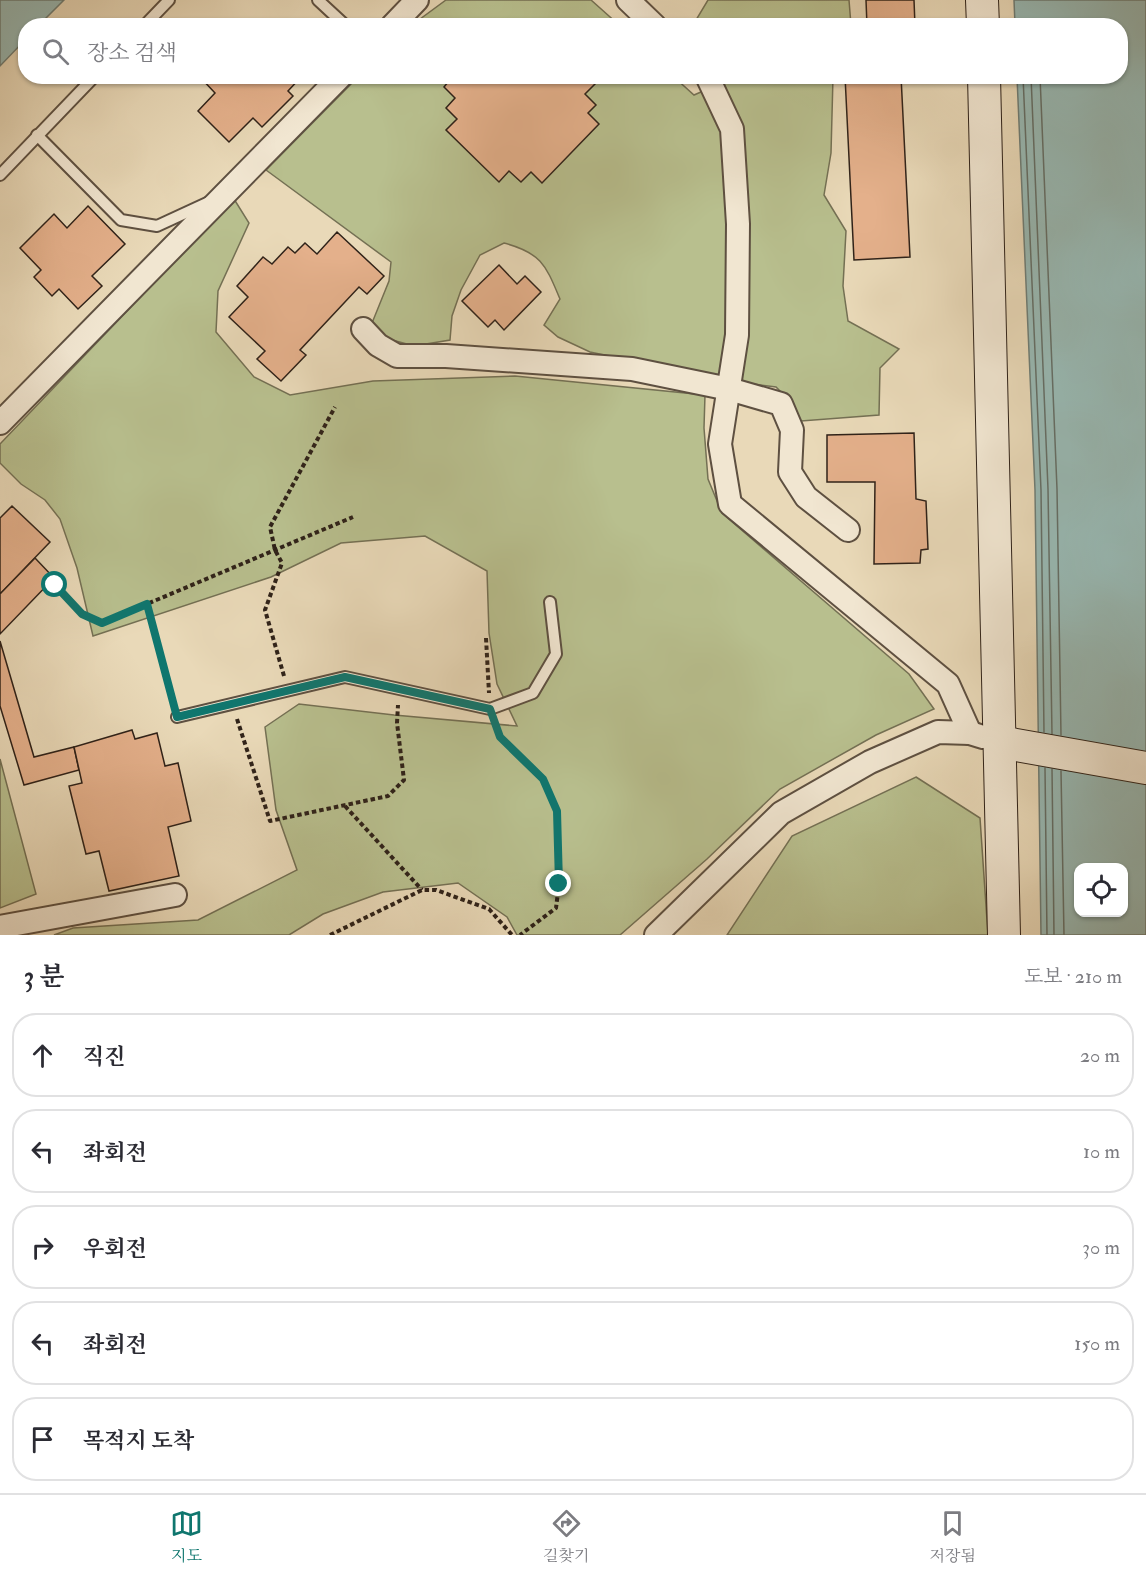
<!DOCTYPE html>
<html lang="ko">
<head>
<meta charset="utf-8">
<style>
	body { margin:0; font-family:"IM FELL Double Pica","Noto Serif KR",serif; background:#f2f2f3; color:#2b2b33 }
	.controls { position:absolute; right:18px; bottom:18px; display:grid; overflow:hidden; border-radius:12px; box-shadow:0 2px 4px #0004 }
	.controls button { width:54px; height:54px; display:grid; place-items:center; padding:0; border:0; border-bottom:2px solid #e1e1e2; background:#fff; color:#2b2b33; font:30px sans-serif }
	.stop { position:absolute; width:18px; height:18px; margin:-14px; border:4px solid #0f766e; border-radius:50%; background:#fff }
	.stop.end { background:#0f766e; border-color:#fff; box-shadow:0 2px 6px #0008 }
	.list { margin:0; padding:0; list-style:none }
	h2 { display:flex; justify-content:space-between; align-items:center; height:78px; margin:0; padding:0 24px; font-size:26px }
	h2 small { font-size:20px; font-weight:400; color:#7c7c81 }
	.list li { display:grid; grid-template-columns:39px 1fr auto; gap:18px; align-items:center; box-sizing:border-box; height:84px; margin:0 12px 12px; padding:0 12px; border:2px solid #e1e1e2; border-radius:24px }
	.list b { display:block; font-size:22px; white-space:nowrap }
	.list em { font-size:20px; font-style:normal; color:#7c7c81 }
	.icon { flex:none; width:33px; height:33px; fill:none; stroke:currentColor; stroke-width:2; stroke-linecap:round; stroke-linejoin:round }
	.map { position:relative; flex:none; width:1146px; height:935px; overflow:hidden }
	.search { position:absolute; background:#fff; box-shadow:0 2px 4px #0004; left:18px; right:18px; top:18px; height:66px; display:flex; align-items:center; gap:15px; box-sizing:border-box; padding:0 21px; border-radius:24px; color:#7c7c81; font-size:22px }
	.sheet { height:558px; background:#fff }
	nav { display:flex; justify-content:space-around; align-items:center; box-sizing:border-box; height:84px; border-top:2px solid #e1e1e2; background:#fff; font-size:16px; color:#7c7c81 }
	nav a { display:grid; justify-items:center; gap:3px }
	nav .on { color:#0f766e }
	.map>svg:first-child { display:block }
</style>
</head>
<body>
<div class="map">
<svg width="1146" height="935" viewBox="0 0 1146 935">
	<rect width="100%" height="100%" fill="#e9d9b8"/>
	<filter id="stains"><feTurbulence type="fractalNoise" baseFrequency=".00333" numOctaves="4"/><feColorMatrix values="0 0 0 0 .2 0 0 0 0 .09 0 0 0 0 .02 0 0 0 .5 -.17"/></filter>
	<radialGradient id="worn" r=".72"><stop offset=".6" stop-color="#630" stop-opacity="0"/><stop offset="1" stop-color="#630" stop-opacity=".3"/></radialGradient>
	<g fill="#b8bf8e" stroke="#747054" stroke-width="1.5">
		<polygon points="446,0 591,0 619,25 412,25"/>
		<polygon points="708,0 849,0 851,25 693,25"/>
		<path d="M358,77H674L694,95L724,82L721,77H833L831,153L824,195L846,231L843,286L848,321L899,349L880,368L879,415L801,421L787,398L776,387L723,380L590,352L558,337L544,325L560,299C546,266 542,253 504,243L480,255L461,290L452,316L450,340L414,346L385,338L372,323L389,281L391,262L266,170Z"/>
		<polygon points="234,199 249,223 218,291 216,332 254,377 290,395 373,381 515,376 705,395 704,428 708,479 722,513 909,674 934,709 876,735 780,789 707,859 620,935 517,935 507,917 458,883 383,892 323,914 289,935 54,935 73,928 198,920 297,870 276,810 265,727 299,704 394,715 517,726 497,684 489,633 487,571 425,536 341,543 271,577 93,636 77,568 60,519 45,500 21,484 0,463 0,444"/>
		<polygon points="0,759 36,894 0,908"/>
		<polygon points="916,777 980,818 988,935 727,935 792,836"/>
	</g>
	<g fill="#98b9b4" stroke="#6e7d76" stroke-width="1.5" fill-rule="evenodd">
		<polygon points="0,0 64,0 39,25 26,26 25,40 0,66"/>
		<path d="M1014,0H1146V935H1041L1035,490L1017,77L1120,76V26L1015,25ZM1078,867H1124V912H1078Z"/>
	</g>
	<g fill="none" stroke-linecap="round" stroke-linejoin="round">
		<g stroke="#646e66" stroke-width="1.5">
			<polyline points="1023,76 1041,490 1044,732"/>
			<polyline points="1031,76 1048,489 1052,734"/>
			<polyline points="1040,76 1057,489 1061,735"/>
			<polyline points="1045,768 1047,935"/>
			<polyline points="1052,769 1054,935"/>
			<polyline points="1061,771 1064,935"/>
		</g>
	</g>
	<g fill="#e4b08b" stroke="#2f2219" stroke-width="1.5">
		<polygon points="866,0 914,0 915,26 867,26"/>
		<polygon points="199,76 302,76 288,91 293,96 262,127 253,118 229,142 198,111 215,93"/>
		<polygon points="453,76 589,76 596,83 585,94 596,105 588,113 599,124 542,183 531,172 521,182 509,171 499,182 446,130 457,119 446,108 455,98 444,87"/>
		<polygon points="845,76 901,76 910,257 854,260"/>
		<polygon points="88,206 125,244 92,276 102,286 78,309 59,289 52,296 34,277 41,270 20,248 54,214 67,228"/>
		<polygon points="337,232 384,276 367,294 359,287 300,350 306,355 281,381 257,359 265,351 229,317 248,297 237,286 263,257 272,264 288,247 295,253 305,243 317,254"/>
		<polygon points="499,265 517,284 525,276 541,292 504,330 495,320 488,327 462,301"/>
		<polygon points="914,433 916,499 926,501 928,549 921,550 920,563 874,564 875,482 827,482 827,435"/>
		<polygon points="12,506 50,542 0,594 0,518"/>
		<polygon points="35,558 54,578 0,634 0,594"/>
		<polygon points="0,641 34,757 74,747 79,770 24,785 0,706"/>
		<polygon points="132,730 135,739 157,733 165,766 178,763 191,821 168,827 179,876 109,891 99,851 86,854 69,786 82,783 74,747"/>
	</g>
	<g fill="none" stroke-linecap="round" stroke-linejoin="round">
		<defs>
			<g id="lane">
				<polyline points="318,0 346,26"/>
				<polyline points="144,26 169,0"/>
				<polyline points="37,135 121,220 157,226 209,202"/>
				<polyline points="0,175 95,76"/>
				<polyline points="177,717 345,677 490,709 533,693 556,654 550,602"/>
			</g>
			<g id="street">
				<polyline points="628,0 655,26"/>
				<polyline points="392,26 417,0"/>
				<polyline points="707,76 732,129 738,224 737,335 720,444 730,504 948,684 970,733"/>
				<polyline points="363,329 378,345 397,356 446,356 632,369 729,389 781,404 792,430 790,472 806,497 848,530"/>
				<polyline points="0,423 341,76"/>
				<polyline points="0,927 175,895"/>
				<polyline points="656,935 781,813 870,762 938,732 970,733 983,737"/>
			</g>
			<g id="secondary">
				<polyline points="982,0 983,26"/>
				<polyline points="984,76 1004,935"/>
				<polyline points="999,742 1146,768"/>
			</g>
		</defs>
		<use href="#lane" stroke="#5e5041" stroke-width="14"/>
		<use href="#street" stroke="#5e5041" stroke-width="26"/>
		<use href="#secondary" stroke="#2f2219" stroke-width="34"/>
		<g stroke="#2f2219" stroke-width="4" stroke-dasharray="4.5 3" stroke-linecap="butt">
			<polyline points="55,585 82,614 102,623 353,517"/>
			<polyline points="147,604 173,702"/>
			<polyline points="486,638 489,693"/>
			<polyline points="284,676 265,610 282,563 275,550 270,527 335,407"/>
			<polyline points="237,719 270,821 388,796 404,780 397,723 398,705"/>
			<polyline points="496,724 500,737 543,779 557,811 559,884 556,908 520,935"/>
			<polyline points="345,806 422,890"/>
			<polyline points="330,935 422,890 436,890 489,909 512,935"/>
		</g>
		<use href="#lane" stroke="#f1e6d1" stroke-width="10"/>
		<use href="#street" stroke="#f1e6d1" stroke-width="22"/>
		<use href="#secondary" stroke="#f1e6d1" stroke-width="32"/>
	</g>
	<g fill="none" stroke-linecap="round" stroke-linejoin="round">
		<polyline stroke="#0f766e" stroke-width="8" points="55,585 82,614 102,623 147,604 177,717 345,677 490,709 500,737 543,779 557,811 559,884"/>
	</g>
	<rect width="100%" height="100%" filter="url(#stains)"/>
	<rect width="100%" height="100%" fill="url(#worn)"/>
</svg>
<div class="controls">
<button><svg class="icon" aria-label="locate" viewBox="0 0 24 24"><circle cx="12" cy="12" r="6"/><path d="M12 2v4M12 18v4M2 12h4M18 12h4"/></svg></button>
</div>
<div class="stop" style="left:55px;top:585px"></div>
<div class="stop end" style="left:559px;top:884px"></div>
<div class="search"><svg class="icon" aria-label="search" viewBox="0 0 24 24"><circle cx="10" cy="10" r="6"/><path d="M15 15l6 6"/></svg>장소 검색</div>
</div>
<section class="sheet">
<h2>3 분<small>도보 · 210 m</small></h2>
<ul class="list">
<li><svg class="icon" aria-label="ahead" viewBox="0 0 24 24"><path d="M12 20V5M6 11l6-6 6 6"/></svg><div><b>직진</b></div><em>20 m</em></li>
<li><svg class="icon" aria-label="left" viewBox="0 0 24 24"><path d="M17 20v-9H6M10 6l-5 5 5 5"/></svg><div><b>좌회전</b></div><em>10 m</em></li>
<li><svg class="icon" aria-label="right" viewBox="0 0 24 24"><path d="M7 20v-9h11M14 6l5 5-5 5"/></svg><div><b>우회전</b></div><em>30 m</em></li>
<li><svg class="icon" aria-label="left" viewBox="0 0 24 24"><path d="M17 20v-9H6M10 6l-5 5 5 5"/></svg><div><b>좌회전</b></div><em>150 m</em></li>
<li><svg class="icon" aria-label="arrive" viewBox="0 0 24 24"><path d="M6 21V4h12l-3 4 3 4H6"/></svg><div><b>목적지 도착</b></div></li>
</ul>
</section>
<nav>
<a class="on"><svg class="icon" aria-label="map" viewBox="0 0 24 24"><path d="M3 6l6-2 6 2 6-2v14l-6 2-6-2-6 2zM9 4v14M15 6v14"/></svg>지도</a>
<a><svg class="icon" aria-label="directions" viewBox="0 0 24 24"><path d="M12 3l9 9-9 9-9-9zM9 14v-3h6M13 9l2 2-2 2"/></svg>길찾기</a>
<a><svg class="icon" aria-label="saved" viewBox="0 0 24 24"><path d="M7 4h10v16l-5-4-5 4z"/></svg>저장됨</a>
</nav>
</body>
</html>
